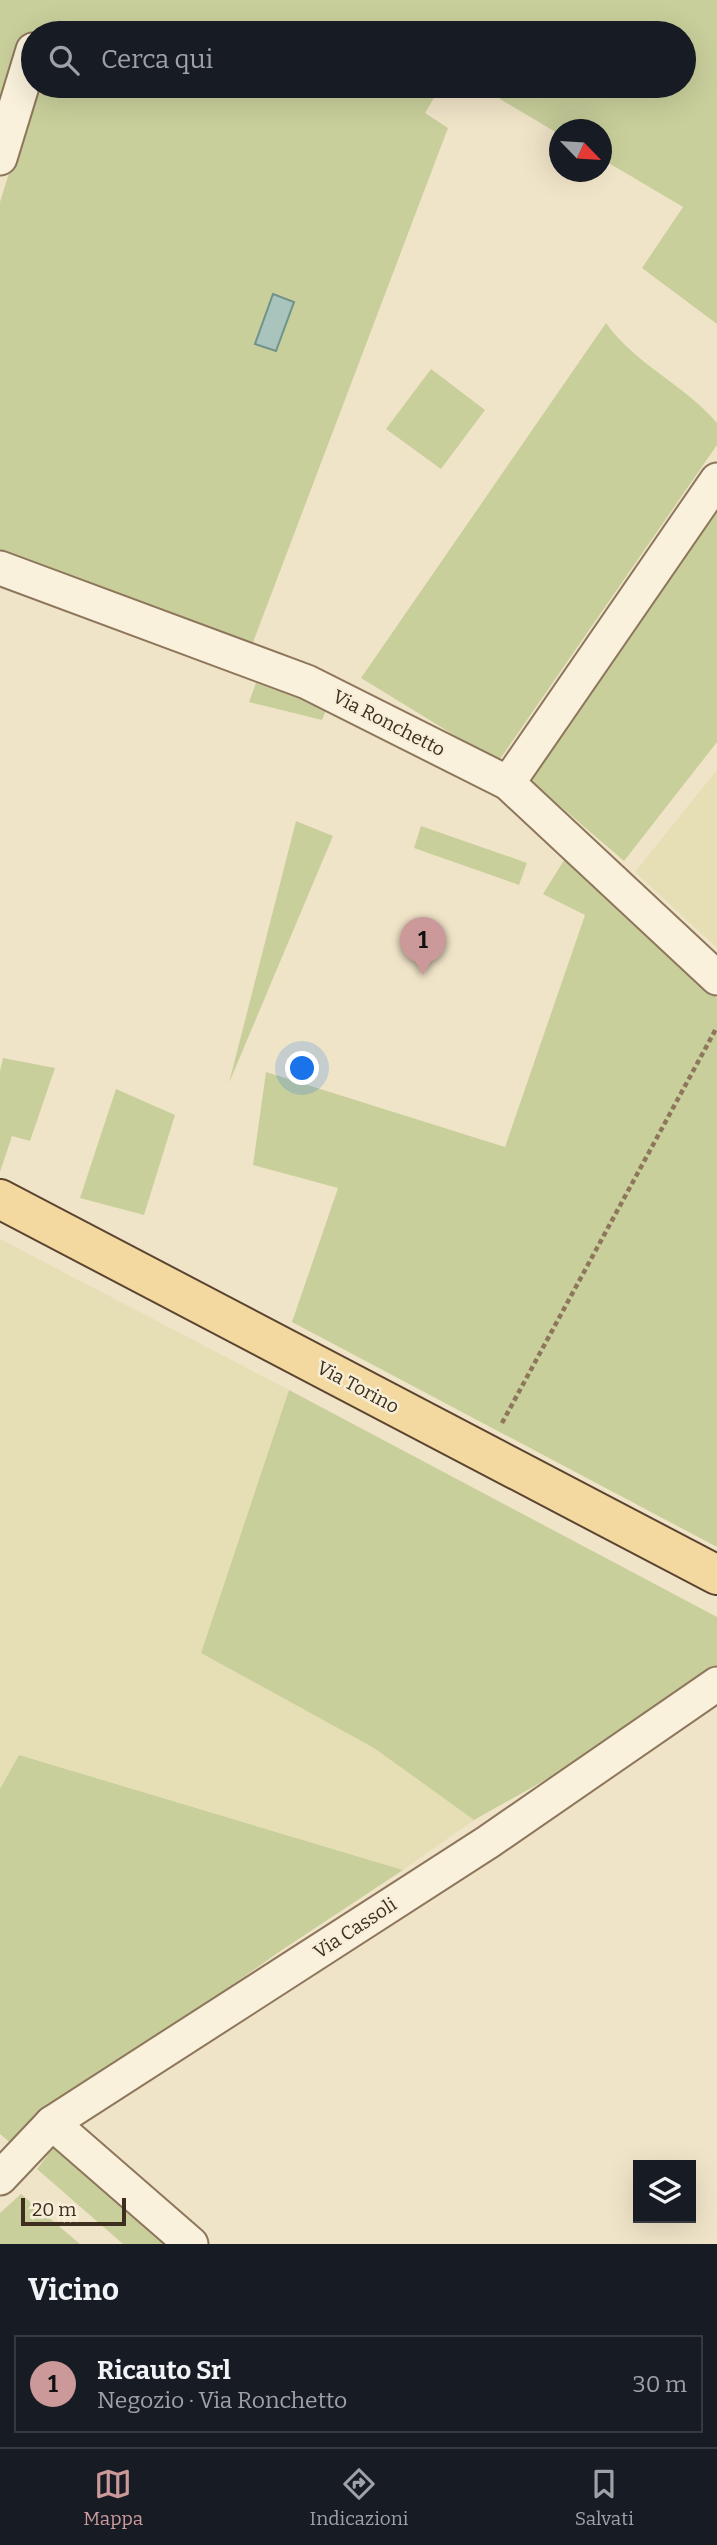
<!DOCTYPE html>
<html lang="it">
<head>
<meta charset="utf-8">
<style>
	body { margin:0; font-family:Bitter,serif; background:#242831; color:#f1f3f6 }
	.controls { position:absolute; right:21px; bottom:21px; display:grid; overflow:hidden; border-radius:0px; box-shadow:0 7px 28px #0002 }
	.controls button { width:63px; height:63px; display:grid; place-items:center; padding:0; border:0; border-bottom:2px solid #363941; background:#171b24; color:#f1f3f6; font:35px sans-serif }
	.compass { position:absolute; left:549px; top:119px; width:63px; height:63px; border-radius:50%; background:#171b24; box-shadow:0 7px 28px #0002; rotate:115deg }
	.scale { position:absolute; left:21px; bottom:18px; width:105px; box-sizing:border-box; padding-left:7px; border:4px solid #3d2e20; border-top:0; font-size:19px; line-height:24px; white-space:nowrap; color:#3d2e20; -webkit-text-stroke:5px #f7eed8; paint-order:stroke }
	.you { position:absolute; left:303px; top:1069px; width:24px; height:24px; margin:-18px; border:5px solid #fff; border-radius:50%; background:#1a73e8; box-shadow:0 0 0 10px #1a73e833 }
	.badge { display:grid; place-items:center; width:46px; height:46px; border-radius:50%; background:#cc999b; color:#111; font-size:23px; font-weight:700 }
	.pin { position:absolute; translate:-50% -58px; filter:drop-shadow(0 2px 4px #0008) }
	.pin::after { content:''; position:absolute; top:37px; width:24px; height:21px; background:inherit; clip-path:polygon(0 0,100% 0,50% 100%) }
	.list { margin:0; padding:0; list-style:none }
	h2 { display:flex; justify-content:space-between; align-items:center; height:91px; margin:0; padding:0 28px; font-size:30px }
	h2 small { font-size:23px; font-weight:400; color:#9ea1a6 }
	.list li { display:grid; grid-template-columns:46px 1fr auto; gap:21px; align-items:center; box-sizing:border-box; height:98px; margin:0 14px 14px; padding:0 14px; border:2px solid #363941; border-radius:0px }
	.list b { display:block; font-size:26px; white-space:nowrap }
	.list p { margin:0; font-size:23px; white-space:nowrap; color:#9ea1a6 }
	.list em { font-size:23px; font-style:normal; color:#9ea1a6 }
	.icon { flex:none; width:38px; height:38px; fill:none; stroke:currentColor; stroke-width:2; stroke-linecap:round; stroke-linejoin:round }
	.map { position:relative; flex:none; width:717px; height:2244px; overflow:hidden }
	.search { position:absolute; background:#171b24; box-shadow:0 7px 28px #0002; left:21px; right:21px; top:21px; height:77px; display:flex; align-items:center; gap:18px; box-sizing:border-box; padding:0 24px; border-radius:38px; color:#9ea1a6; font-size:26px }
	.sheet { height:203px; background:#171b24 }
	nav { display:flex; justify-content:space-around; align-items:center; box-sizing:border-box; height:98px; border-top:2px solid #363941; background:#171b24; font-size:19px; color:#9ea1a6 }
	nav a { display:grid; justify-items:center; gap:4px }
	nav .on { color:#cc999b }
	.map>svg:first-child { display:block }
</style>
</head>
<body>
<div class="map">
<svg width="717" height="2244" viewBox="0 0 717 2244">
	<rect width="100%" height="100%" fill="#f0e4c8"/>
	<g fill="#e6deb5">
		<polygon points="717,770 717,948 635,872"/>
		<polygon points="0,1239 289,1390 201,1653 374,1748 474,1820 403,1870 19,1755 0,1789"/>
	</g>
	<g fill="#c9cf9b">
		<polygon points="0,0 717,0 717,324 642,268 683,207 602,159 602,130 560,130 559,134 500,99 506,86 684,86 684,33 498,33 481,23 475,33 33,33 33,51 0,105"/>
		<polygon points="36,86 441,86 425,113 448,128 252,645 0,552 0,202"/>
		<path d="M606,323C635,364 685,385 717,423V445L498,762L361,678Z"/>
		<polygon points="431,369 485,410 441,469 386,429"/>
		<polygon points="717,508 717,742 624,861 524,775"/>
		<polygon points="256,683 327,708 322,720 249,702"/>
		<polygon points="296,821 333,836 229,1083"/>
		<polygon points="421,826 527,863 519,885 414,848"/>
		<polygon points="566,857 717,998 717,1547 292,1322 338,1188 253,1165 266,1072 505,1147 585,915 543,894"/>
		<polygon points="3,1058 55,1068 30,1141 12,1136 0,1172 0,1071"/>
		<polygon points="116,1089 175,1115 144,1215 80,1198"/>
		<polygon points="289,1390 717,1617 717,1665 620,1738 474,1820 374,1748 201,1653"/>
		<polygon points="19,1755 403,1870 279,1952 201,2007 69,2092 12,2144 0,2134 0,1789"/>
		<polygon points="56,2144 168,2244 123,2244 37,2169"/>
		<polygon points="21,2194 80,2244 0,2244 0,2213"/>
	</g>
	<polygon fill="#a9c4bc" stroke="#6f938a" stroke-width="2" points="273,294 294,302 276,351 255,344"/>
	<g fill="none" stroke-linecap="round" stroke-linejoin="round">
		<defs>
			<g id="minor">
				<polyline points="0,158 33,50"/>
				<polyline points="0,568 307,682 508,783 717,978"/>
				<polyline points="508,783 717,480"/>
				<polyline points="52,2123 191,2244"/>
				<polyline points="0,2178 52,2123 488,1842 717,1684"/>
			</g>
			<polyline id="major" points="0,1199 717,1575"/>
		</defs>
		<use href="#minor" stroke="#8d765c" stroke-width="37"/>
		<use href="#major" stroke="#5b4430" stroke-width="42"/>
		<polyline stroke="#8d765c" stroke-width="4.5" stroke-dasharray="5 3.5" stroke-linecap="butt" points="502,1423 717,1027"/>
		<use href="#minor" stroke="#faf1dc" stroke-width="33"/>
		<use href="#major" stroke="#f3d9a0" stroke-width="38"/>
	</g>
	<g text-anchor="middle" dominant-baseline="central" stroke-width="5" stroke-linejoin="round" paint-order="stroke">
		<g font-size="19" fill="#3d2e20" stroke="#f7eed8">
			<text transform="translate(389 723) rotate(27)">Via Ronchetto</text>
			<text transform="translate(358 1387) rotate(28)">Via Torino</text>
			<text transform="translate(355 1928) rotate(-33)">Via Cassoli</text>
		</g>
	</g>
</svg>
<div class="controls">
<button><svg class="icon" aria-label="layers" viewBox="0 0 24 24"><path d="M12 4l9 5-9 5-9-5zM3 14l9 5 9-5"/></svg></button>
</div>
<svg class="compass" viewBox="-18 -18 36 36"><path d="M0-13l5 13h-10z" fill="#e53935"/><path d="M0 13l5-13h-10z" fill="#9ea1a6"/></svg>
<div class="scale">20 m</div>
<div class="you"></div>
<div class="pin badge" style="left:423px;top:975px">1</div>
<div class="search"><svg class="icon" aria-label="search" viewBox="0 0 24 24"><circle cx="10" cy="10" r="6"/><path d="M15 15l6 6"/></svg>Cerca qui</div>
</div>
<section class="sheet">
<h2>Vicino<small></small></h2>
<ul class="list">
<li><span class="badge">1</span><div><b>Ricauto Srl</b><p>Negozio · Via Ronchetto</p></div><em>30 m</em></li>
</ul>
</section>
<nav>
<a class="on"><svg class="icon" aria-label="map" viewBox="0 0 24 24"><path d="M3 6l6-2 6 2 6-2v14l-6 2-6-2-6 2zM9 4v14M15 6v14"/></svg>Mappa</a>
<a><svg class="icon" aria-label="directions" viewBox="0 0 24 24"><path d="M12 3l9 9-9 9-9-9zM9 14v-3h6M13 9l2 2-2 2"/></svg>Indicazioni</a>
<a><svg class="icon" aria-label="saved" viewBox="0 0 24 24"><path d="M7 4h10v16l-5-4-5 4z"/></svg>Salvati</a>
</nav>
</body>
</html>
